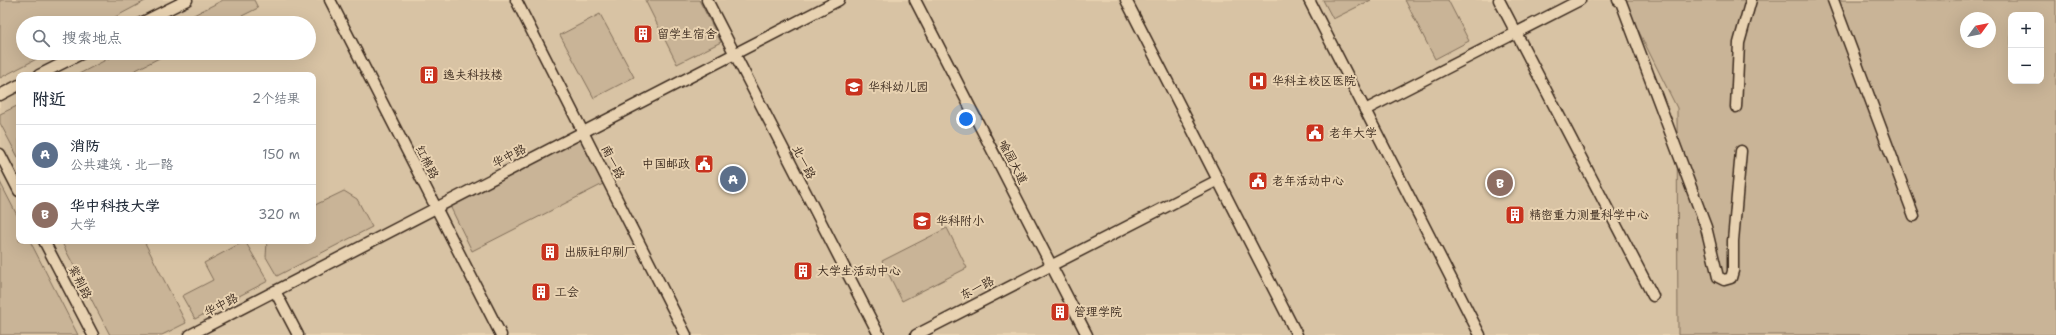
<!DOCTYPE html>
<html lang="zh">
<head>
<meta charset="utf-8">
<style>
	body { margin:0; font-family:"Shantell Sans","LXGW WenKai TC",sans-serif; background:#f6f6f7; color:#1f2937 }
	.controls { position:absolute; right:12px; top:12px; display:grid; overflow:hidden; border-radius:8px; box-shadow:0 4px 16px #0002 }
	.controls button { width:36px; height:36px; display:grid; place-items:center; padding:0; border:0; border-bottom:1px solid #e0e1e3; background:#fff; color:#1f2937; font:20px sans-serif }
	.compass { position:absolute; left:1960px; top:12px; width:36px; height:36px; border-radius:50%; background:#fff; box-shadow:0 4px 16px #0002; rotate:57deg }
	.you { position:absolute; left:966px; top:119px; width:14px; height:14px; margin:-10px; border:3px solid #fff; border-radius:50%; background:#1a73e8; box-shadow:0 0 0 6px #1a73e833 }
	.badge { display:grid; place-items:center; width:26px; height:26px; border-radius:50%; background:#c8321e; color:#fff; font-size:13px; font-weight:700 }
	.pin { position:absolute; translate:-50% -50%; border:2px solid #fff; box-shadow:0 1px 4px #0006 }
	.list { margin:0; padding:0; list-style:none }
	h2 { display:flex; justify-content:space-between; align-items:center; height:52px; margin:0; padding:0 16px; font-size:17px }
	h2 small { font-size:13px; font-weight:400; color:#747a83 }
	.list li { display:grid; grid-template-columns:26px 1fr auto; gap:12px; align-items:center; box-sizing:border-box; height:60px; padding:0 16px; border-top:1px solid #e0e1e3 }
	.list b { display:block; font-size:15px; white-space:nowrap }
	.list p { margin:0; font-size:13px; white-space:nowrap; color:#747a83 }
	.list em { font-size:13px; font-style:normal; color:#747a83 }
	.icon { flex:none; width:22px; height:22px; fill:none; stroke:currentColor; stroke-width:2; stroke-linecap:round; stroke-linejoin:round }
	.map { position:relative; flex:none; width:2056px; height:335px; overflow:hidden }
	.search { position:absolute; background:#fff; box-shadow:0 4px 16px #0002; left:16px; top:16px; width:300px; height:44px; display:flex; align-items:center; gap:10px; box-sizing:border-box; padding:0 14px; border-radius:22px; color:#747a83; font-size:15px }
	.panel { position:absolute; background:#fff; box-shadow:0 4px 16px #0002; left:16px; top:72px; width:300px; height:172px; border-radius:8px }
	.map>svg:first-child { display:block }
</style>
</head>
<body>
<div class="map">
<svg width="2056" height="335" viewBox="0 0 2056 335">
	<rect width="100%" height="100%" fill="#e8d2b1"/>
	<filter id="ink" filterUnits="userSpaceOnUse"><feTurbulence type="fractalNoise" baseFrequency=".025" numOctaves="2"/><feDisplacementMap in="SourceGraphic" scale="8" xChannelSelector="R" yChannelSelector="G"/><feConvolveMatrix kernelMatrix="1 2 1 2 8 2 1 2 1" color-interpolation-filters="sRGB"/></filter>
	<g filter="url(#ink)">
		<path fill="#d8c3a4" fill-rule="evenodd" d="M0,0H1924L2056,335H0ZM23,23H309V53H23ZM19,75H313V241H19Z"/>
		<g fill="#c9b497" stroke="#826f5a" fill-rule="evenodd">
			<polygon points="0,0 147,0 104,23 23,23 23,53 48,53 0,78"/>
			<polygon points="223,0 254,0 258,8 228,23 178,23"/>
			<polygon points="645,0 699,0 721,42 677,64"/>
			<polygon points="1323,0 1371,0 1333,19"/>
			<polygon points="1405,0 1448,0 1469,41 1435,59"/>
			<path d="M1623,0H2056V335H1678L1677,108ZM2011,15H2041V81H2011ZM1966,18H1990V42H1966Z"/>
			<polygon points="600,14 634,77 594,98 560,35"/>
			<polygon points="119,53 169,53 126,75 77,75"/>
			<polygon points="19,105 19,159 0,123 0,114"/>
			<polygon points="581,139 603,184 472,251 450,206"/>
			<polygon points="0,182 19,219 19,241 30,241 78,335 0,335"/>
			<polygon points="344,191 357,199 372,227 277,276 266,257 267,241 313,241 313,206"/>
			<polygon points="947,228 967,268 902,301 882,261"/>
			<polygon points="61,241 144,241 186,323 162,335 110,335"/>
			<polygon points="245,241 268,281 195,319 182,296 213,280 204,263"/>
		</g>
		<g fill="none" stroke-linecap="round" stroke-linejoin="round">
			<defs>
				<g id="street">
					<polyline points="330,0 501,335"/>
					<polyline points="516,0 686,335"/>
					<polyline points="707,0 879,335"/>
					<polyline points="915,0 1087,335"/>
					<polyline points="1126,0 1297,335"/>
					<polyline points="1309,0 1480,335"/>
					<polyline points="1499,0 1653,296"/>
					<polyline points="1618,0 1621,2 1706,227 1718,277 1724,280 1731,278 1733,271 1733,241 1741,151"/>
					<polyline points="1833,0 1914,216"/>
					<polyline points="141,23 187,0"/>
					<polyline points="39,75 83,53"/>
					<polyline points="0,95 19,85"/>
					<polyline points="1736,107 1739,43 1751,0"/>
					<polyline points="1365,110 1580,0"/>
					<polyline points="0,154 19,191"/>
					<polyline points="44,241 93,335"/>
					<polyline points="275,291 298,335"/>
					<polyline points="190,335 839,0"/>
					<polyline points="916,335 1218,180"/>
				</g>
			</defs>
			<use href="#street" stroke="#3b2a1e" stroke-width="13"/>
			<use href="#street" stroke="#e8d2b1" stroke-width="10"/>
		</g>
	</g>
	<defs>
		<symbol id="building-square" viewBox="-11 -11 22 22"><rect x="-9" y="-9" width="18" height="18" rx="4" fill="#c8321e" stroke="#e8d2b1"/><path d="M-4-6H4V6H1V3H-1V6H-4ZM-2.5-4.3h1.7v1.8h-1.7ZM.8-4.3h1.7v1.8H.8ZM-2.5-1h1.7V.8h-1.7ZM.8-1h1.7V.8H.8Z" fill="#fff"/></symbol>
		<symbol id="hospital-square" viewBox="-11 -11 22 22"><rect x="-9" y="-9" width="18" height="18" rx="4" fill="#c8321e" stroke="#e8d2b1"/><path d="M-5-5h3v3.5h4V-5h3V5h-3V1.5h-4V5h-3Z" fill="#fff"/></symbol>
		<symbol id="school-square" viewBox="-11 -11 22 22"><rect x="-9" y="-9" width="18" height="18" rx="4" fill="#c8321e" stroke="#e8d2b1"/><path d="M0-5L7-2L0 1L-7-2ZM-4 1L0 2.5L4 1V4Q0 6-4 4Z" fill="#fff"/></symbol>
		<symbol id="civic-square" viewBox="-11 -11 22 22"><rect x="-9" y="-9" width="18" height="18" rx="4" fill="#c8321e" stroke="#e8d2b1"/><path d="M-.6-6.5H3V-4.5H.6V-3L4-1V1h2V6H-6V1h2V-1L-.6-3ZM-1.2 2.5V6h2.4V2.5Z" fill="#fff"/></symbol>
	</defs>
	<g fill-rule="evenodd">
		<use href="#building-square" x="632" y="23" width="22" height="22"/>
		<use href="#building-square" x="418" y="64" width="22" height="22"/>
		<use href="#hospital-square" x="1247" y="70" width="22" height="22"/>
		<use href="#school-square" x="843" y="76" width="22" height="22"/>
		<use href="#civic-square" x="1304" y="122" width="22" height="22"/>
		<use href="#civic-square" x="693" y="153" width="22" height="22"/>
		<use href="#civic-square" x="1247" y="170" width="22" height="22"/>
		<use href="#building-square" x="1504" y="204" width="22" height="22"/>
		<use href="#school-square" x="911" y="210" width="22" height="22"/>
		<use href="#building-square" x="539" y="241" width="22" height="22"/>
		<use href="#building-square" x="792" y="260" width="22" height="22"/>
		<use href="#building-square" x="530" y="281" width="22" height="22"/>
		<use href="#building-square" x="1049" y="301" width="22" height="22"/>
	</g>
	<g text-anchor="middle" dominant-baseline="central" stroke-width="4" stroke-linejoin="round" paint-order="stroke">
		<g font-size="12" fill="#3b2a1e" stroke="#e8d2b1" text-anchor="start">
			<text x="657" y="34">留学生宿舍</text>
			<text x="443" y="75">逸夫科技楼</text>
			<text x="1272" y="81">华科主校区医院</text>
			<text x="868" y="87">华科幼儿园</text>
			<text x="1329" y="133">老年大学</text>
			<text x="690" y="164" text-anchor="end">中国邮政</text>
			<text x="1272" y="181">老年活动中心</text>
			<text x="1529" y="215">精密重力测量科学中心</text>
			<text x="936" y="221">华科附小</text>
			<text x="564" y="252">出版社印刷厂</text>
			<text x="817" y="271">大学生活动中心</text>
			<text x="555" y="292">工会</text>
			<text x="1074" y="312">管理学院</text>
		</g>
		<g font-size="12" fill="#3b2a1e" stroke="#e8d2b1">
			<text transform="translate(509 156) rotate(-27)">华中路</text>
			<text transform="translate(427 162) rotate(63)">红棉路</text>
			<text transform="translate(613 162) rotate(63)">南一路</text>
			<text transform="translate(804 162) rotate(63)">北一路</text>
			<text transform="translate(1013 162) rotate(63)">喻园大道</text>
			<text transform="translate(80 282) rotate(63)">紫荆路</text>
			<text transform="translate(977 288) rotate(-27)">东一路</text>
			<text transform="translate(221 305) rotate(-27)">华中路</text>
		</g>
	</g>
</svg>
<div class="controls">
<button>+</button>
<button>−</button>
</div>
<svg class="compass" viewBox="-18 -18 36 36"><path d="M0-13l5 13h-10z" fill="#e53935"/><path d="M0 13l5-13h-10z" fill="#747a83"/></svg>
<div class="you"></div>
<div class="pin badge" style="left:733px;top:179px;background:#5c6f8a">A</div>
<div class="pin badge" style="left:1500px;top:183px;background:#8d6e63">B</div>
<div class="search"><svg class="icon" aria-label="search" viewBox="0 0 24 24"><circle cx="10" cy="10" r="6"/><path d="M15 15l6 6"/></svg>搜索地点</div>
<section class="panel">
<h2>附近<small>2个结果</small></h2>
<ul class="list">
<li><span class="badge" style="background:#5c6f8a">A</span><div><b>消防</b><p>公共建筑 · 北一路</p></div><em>150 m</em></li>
<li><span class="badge" style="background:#8d6e63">B</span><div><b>华中科技大学</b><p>大学</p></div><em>320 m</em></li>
</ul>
</section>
</div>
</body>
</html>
